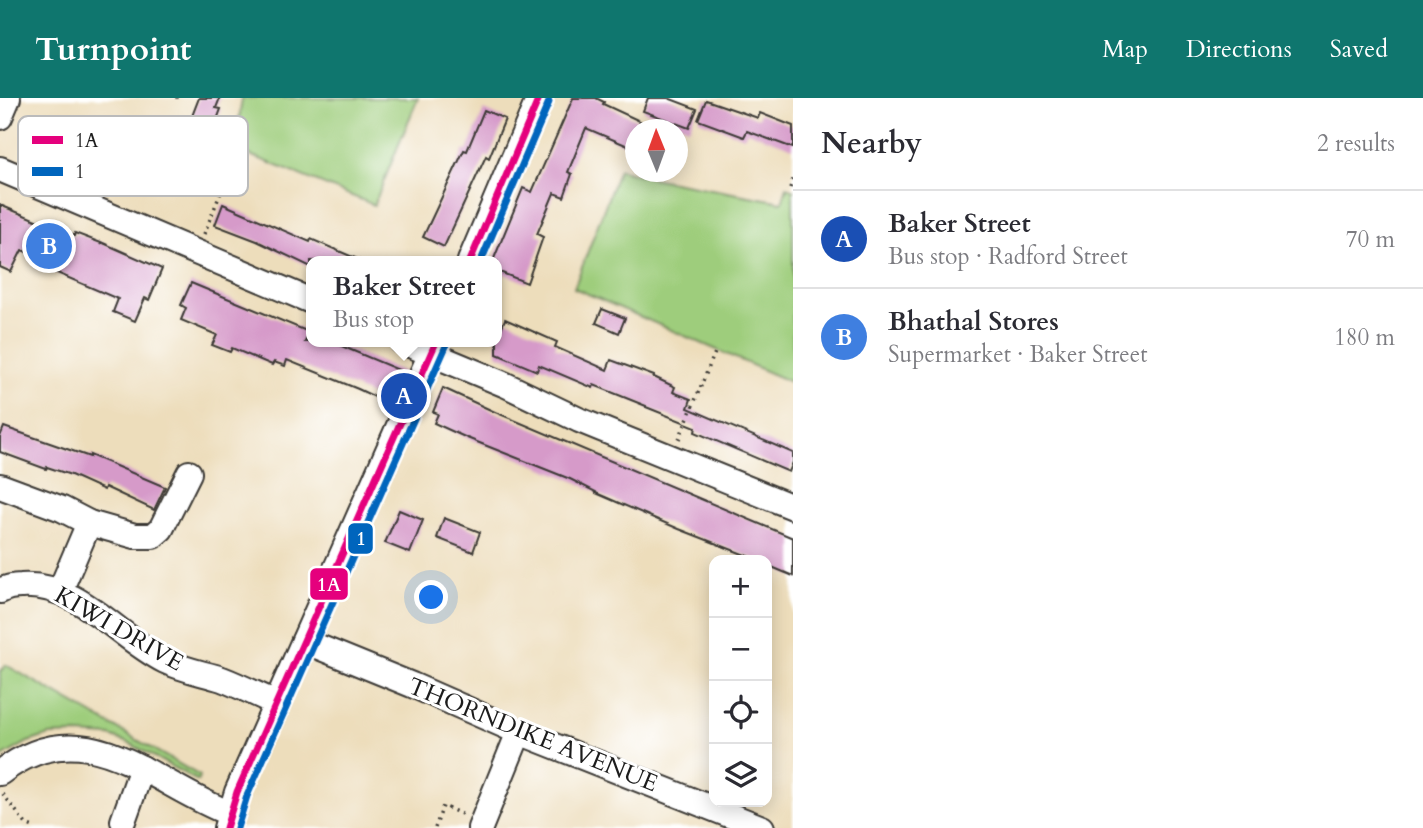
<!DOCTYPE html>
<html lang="en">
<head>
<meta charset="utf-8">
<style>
	body { margin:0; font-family:Cardo,serif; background:#f2f2f3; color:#2b2b33 }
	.controls { position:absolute; right:21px; bottom:21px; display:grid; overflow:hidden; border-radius:14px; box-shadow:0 4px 18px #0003 }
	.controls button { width:63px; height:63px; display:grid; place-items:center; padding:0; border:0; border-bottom:2px solid #e1e1e2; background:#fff; color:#2b2b33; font:35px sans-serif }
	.compass { position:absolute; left:625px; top:21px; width:63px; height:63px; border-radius:50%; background:#fff; box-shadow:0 4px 18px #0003; rotate:359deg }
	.you { position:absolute; left:432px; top:500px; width:24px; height:24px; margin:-18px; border:5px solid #fff; border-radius:50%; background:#1a73e8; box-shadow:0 0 0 10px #1a73e833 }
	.badge { display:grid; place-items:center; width:46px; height:46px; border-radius:50%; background:#0f766e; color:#fff; font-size:23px; font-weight:700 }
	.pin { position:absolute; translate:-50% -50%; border:4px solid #fff; box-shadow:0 2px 7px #0006 }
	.popup { position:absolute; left:306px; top:158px; width:196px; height:91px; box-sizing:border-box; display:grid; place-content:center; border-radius:14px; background:#fff; filter:drop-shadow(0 2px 5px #0005); font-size:23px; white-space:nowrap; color:#7c7c81 }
	.popup b { font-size:26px; color:#2b2b33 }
	.popup::after { content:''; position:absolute; left:50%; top:100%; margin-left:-14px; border:14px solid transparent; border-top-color:#fff }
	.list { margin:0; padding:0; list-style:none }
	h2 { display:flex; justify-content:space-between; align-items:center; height:91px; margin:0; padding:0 28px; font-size:30px }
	h2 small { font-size:23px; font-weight:400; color:#7c7c81 }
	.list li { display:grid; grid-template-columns:46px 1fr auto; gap:21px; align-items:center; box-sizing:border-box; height:98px; padding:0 28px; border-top:2px solid #e1e1e2 }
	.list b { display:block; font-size:26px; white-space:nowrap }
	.list p { margin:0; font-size:23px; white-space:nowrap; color:#7c7c81 }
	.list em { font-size:23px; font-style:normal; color:#7c7c81 }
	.icon { flex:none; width:38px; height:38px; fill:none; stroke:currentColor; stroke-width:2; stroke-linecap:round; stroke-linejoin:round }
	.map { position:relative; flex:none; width:793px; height:730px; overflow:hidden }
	header { display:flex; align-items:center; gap:42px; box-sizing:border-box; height:98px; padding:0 35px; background:#0f766e; color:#fff }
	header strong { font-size:33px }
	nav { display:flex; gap:38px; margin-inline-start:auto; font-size:24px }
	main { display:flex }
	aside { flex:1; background:#fff }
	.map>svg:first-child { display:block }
</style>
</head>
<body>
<header>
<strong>Turnpoint</strong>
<nav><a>Map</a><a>Directions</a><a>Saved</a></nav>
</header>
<main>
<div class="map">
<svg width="793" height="730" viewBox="0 0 793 730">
	<rect width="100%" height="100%" fill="#fff"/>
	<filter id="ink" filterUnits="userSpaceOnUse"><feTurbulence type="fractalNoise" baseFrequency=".0143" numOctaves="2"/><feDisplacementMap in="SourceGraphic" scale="14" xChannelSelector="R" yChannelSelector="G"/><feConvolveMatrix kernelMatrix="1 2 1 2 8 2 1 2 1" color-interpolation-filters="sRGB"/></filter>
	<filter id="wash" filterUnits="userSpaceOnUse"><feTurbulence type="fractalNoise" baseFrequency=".00686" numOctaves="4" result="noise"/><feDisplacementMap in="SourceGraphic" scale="28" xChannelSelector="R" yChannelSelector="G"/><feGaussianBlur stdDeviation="1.57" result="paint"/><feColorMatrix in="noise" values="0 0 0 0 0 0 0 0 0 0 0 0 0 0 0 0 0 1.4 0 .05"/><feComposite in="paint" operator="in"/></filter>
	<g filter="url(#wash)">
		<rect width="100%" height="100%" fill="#edddbb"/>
		<g fill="#9ecd7c" stroke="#5d744c" stroke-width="2">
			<polygon points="242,0 418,0 374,107 235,51"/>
			<polygon points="619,71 646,79 782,104 787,89 793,92 793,285 574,190"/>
			<polygon points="6,567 200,678 198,683 129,645 110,638 77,636 50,637 28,644 0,660 0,574"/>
		</g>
		<g id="blocks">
			<g fill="#d69ac9">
				<polygon points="199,0 220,0 216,10 221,11 212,35 189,26"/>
				<polygon points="573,0 596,0 604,4 603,6 642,24 639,32 635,32 635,51 586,30 568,74 572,76 564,99 554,95 537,136 543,139 527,185 497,173 497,163 493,163 523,90 532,94"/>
				<polygon points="648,0 668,0 697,11 689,30 643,13"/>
				<polygon points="706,2 758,20 760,15 793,28 793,50 747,33 744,39 698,22"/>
				<polygon points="484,12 505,21 489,60 486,58 444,149 423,139 464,52 467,53"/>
				<polygon points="223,106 310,144 311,141 362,163 311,163 311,169 257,143 215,127"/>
				<polygon points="0,107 74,138 75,135 101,145 101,144 162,171 149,202 145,200 135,223 113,214 118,201 50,172 53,165 22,152 11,174 0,169"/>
				<polygon points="191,185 309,234 305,244 332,244 406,275 392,307 358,291 287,262 285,268 274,264 272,267 232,250 230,254 212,247 217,237 181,222 186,210 181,207"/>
				<polygon points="602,211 625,220 619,235 596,225"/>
				<polygon points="505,221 557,244 555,249 607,272 611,262 654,278 654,279 675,289 673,294 691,301 688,310 793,355 793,364 789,374 695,334 696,329 646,309 646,308 594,287 593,290 539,267 537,273 497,256 497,229 501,231"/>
				<polygon points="443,290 495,314 793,440 793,478 767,467 767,462 758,462 679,431 596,395 596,394 570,381 467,340 434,325 438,316 433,314"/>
				<polygon points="4,329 90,359 90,357 165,389 154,412 105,389 104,392 71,377 47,369 46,371 0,354 0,339"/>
				<polygon points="399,412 423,422 410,455 385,445"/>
				<polygon points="444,420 480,434 473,454 437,440"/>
			</g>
		</g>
	</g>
	<g filter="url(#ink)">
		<use href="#blocks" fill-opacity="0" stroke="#3b3934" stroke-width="2"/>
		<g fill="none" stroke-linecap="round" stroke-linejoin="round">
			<defs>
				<g id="minor">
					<polyline points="0,19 8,0"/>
					<polyline points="0,71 311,203"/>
					<polyline points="470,163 539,0"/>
					<polyline points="403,244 506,287 579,322 793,409"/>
					<polyline points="0,388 62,411 89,425 117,433 135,438 153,438 161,431 189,375"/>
					<path d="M0,493C7,489 13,488 21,488C79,484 117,539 165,563C184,572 203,575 222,581C240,588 258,597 276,605"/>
					<polyline points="60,493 89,425"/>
					<polyline points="304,543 412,587 519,634 762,730"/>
					<path d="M0,675C86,608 150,685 229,715"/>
					<polyline points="123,723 142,670"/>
					<polyline points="226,730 237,694 436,244"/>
					<polyline points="480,730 519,634"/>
				</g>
			</defs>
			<use href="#minor" stroke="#3b3934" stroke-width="28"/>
			<g stroke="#3b3934" stroke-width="3.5" stroke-dasharray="2 5" stroke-linecap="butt">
				<polyline points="177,1 177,0"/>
				<polyline points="790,90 793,81"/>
				<polyline points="204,136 238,52"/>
				<polyline points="679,341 716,252"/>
				<polyline points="3,696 26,726 36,730"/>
				<polyline points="435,730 443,708 464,717"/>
			</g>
			<use href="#minor" stroke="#fff" stroke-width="24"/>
			<defs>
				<g id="bus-1">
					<polyline points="470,163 539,0"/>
					<polyline points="226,730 237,694 436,244"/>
				</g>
				<g id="bus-2">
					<polyline points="481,163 549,4"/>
					<polyline points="237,730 247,698 446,248"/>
				</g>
			</defs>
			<use href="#bus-1" stroke="#fff" stroke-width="12"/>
			<use href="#bus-2" stroke="#fff" stroke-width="12"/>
			<use href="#bus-1" stroke="#e5007d" stroke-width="7"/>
			<use href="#bus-2" stroke="#0065bd" stroke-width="7"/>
		</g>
	</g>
	<g text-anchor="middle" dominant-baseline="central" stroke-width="6" stroke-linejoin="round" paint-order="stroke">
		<g font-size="24" fill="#1c1c1c" stroke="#fff">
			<text transform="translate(119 531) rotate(30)">KIWI DRIVE</text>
			<text transform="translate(533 637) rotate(22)">THORNDIKE AVENUE</text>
		</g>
	</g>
	<rect x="18" y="18" width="230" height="80" rx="10" fill="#fff" stroke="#bbb" stroke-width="2"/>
	<rect x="32" y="38" width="31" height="8" fill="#e5007d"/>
	<rect x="32" y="69" width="31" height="9" fill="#0065bd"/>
	<g font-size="19" fill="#1c1c1c">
		<text x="75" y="49">1A</text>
		<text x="75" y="80">1</text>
	</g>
	<g stroke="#fff" stroke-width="2.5">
		<rect x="347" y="424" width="27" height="33" rx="7" fill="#0065bd"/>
		<rect x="309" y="469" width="40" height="34" rx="7" fill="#e5007d"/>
	</g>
	<g font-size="19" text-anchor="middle" font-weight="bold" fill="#fff">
		<text x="361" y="447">1</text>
		<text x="329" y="493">1A</text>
	</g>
</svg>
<div class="controls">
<button>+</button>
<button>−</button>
<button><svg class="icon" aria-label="locate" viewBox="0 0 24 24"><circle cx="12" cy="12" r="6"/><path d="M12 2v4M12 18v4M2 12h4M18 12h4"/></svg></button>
<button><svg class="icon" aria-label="layers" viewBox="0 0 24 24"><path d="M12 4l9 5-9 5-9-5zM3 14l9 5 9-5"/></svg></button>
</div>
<svg class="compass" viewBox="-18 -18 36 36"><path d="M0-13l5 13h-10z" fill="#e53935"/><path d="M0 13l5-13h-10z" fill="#7c7c81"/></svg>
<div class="you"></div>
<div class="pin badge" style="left:404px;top:298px;background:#1a4fb4">A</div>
<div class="popup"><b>Baker Street</b>Bus stop</div>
<div class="pin badge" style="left:49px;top:148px;background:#3f7fe0">B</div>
</div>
<aside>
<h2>Nearby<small>2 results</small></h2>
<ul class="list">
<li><span class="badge" style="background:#1a4fb4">A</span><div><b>Baker Street</b><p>Bus stop · Radford Street</p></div><em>70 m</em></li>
<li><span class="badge" style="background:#3f7fe0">B</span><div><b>Bhathal Stores</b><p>Supermarket · Baker Street</p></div><em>180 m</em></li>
</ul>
</aside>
</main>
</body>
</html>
